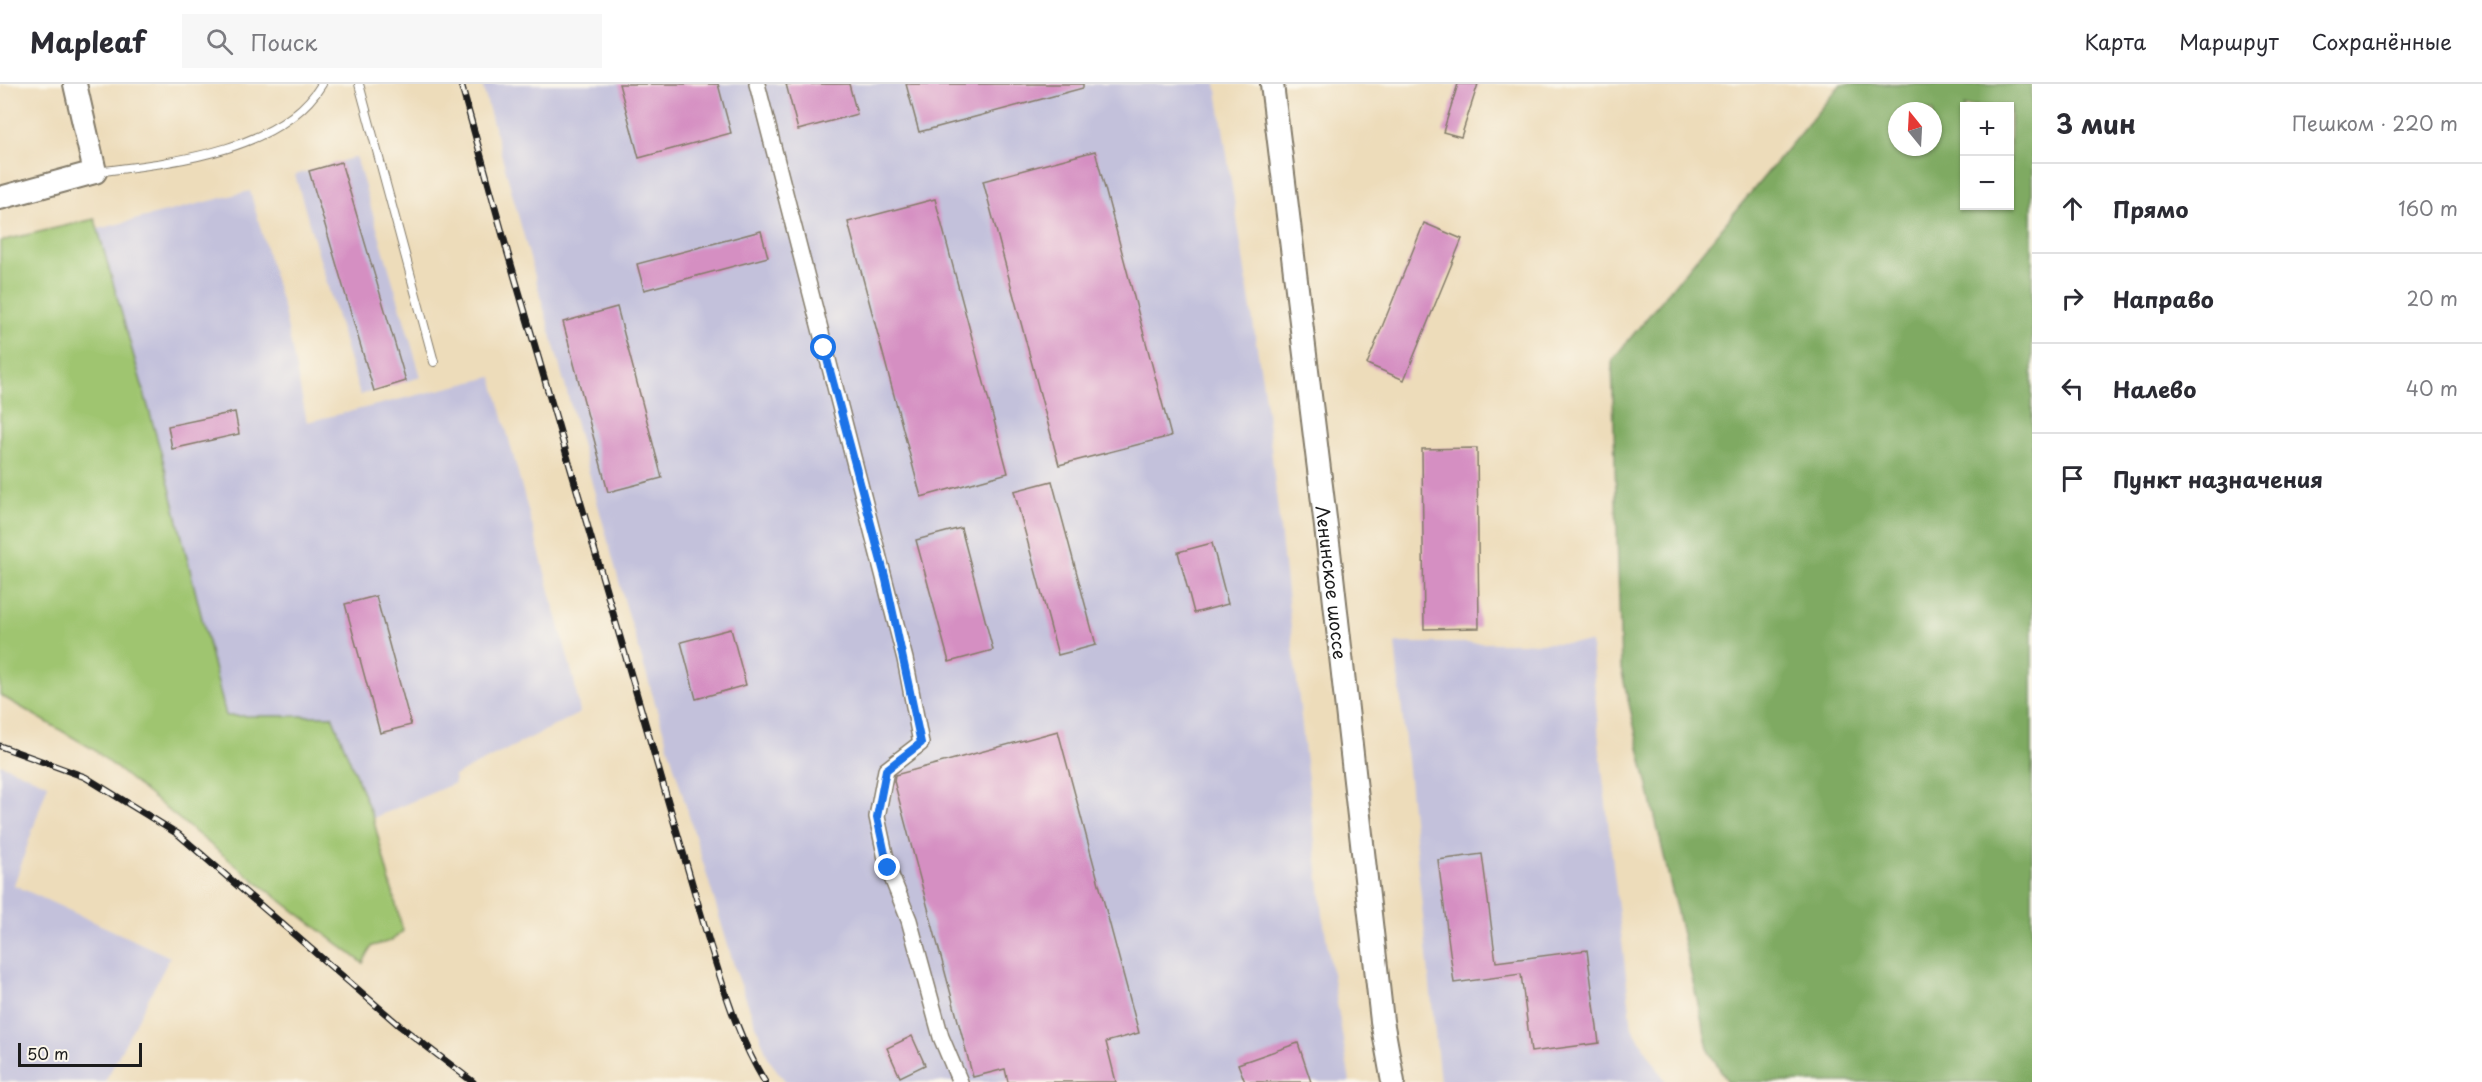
<!DOCTYPE html>
<html lang="ru">
<head>
<meta charset="utf-8">
<style>
	body { margin:0; font-family:"Playpen Sans",sans-serif; background:#f7f7f7; color:#2b2b33 }
	.controls { position:absolute; right:18px; top:18px; display:grid; overflow:hidden; border-radius:0px; box-shadow:0 2px 4px #0004 }
	.controls button { width:54px; height:54px; display:grid; place-items:center; padding:0; border:0; border-bottom:2px solid #e1e1e2; background:#fff; color:#2b2b33; font:30px sans-serif }
	.compass { position:absolute; left:1888px; top:18px; width:54px; height:54px; border-radius:50%; background:#fff; box-shadow:0 2px 4px #0004; rotate:342deg }
	.scale { position:absolute; left:18px; bottom:15px; width:124px; box-sizing:border-box; padding-left:6px; border:3px solid #1c1c1c; border-top:0; font-size:16px; line-height:21px; white-space:nowrap; color:#1c1c1c; -webkit-text-stroke:4px #fbf7ec; paint-order:stroke }
	.stop { position:absolute; width:18px; height:18px; margin:-14px; border:4px solid #1a73e8; border-radius:50%; background:#fff }
	.stop.end { background:#1a73e8; border-color:#fff; box-shadow:0 2px 6px #0008 }
	.list { margin:0; padding:0; list-style:none }
	h2 { display:flex; justify-content:space-between; align-items:center; height:78px; margin:0; padding:0 24px; font-size:26px }
	h2 small { font-size:20px; font-weight:400; color:#7c7c81 }
	.list li { display:grid; grid-template-columns:39px 1fr auto; gap:18px; align-items:center; box-sizing:border-box; height:90px; padding:0 24px; border-top:2px solid #e1e1e2 }
	.list b { display:block; font-size:22px; white-space:nowrap }
	.list em { font-size:20px; font-style:normal; color:#7c7c81 }
	.icon { flex:none; width:33px; height:33px; fill:none; stroke:currentColor; stroke-width:2; stroke-linecap:round; stroke-linejoin:round }
	.map { position:relative; flex:none; width:2032px; height:998px; overflow:hidden }
	header { display:flex; align-items:center; gap:36px; box-sizing:border-box; height:84px; padding:0 30px; background:#fff; border-bottom:2px solid #e1e1e2 }
	header strong { font-size:28px }
	nav { display:flex; gap:33px; margin-inline-start:auto; font-size:21px }
	.search { width:420px; height:54px; background:#f7f7f7; display:flex; align-items:center; gap:15px; box-sizing:border-box; padding:0 21px; border-radius:0px; color:#7c7c81; font-size:22px }
	main { display:flex }
	aside { flex:1; background:#fff }
	.map>svg:first-child { display:block }
</style>
</head>
<body>
<header>
<strong>Mapleaf</strong>
<div class="search"><svg class="icon" aria-label="search" viewBox="0 0 24 24"><circle cx="10" cy="10" r="6"/><path d="M15 15l6 6"/></svg>Поиск</div>
<nav><a>Карта</a><a>Маршрут</a><a>Сохранённые</a></nav>
</header>
<main>
<div class="map">
<svg width="2032" height="998" viewBox="0 0 2032 998">
	<rect width="100%" height="100%" fill="#fbf7ec"/>
	<filter id="ink" filterUnits="userSpaceOnUse"><feTurbulence type="fractalNoise" baseFrequency=".0167" numOctaves="2"/><feDisplacementMap in="SourceGraphic" scale="12" xChannelSelector="R" yChannelSelector="G"/><feConvolveMatrix kernelMatrix="1 2 1 2 8 2 1 2 1" color-interpolation-filters="sRGB"/></filter>
	<filter id="wash" filterUnits="userSpaceOnUse"><feTurbulence type="fractalNoise" baseFrequency=".008" numOctaves="4" result="noise"/><feDisplacementMap in="SourceGraphic" scale="24" xChannelSelector="R" yChannelSelector="G"/><feGaussianBlur stdDeviation="1.35" result="paint"/><feColorMatrix in="noise" values="0 0 0 0 0 0 0 0 0 0 0 0 0 0 0 0 0 1.4 0 .05"/><feComposite in="paint" operator="in"/></filter>
	<g filter="url(#wash)">
		<rect width="100%" height="100%" fill="#eddcba"/>
		<g fill="#c3c1db">
			<polygon points="482,0 1216,0 1267,328 1324,840 1350,998 786,998 769,976 735,885 625,519"/>
			<polygon points="356,73 421,293 360,311 295,91"/>
			<polygon points="250,107 284,227 307,338 492,293 574,596 580,629 454,692 455,699 373,734 332,632 226,632 162,372 98,145"/>
			<polygon points="1395,559 1591,559 1600,668 1632,944 1666,998 1440,998"/>
			<polygon points="0,680 48,700 14,801 170,873 105,998 0,998"/>
		</g>
		<polygon fill="#9fc56f" stroke="#5e7046" stroke-width="1.5" points="95,135 162,372 226,632 332,632 373,734 403,847 391,857 372,862 363,879 254,796 93,665 0,611 0,157"/>
		<path fill="#7faa62" stroke="#4e633f" stroke-width="1.5" fill-rule="evenodd" d="M1841,0H2032V998H1728L1709,968L1621,585L1612,276ZM1964,22H2010V122H1964ZM1897,27H1933V63H1897Z"/>
		<g id="blocks">
			<g fill="#d58fc2">
				<polygon points="619,0 718,0 731,49 639,74"/>
				<polygon points="786,0 849,0 857,30 798,46"/>
				<polygon points="906,0 1083,0 1083,4 919,48"/>
				<polygon points="1458,0 1478,0 1461,53 1443,48"/>
				<polygon points="1095,67 1171,352 1059,381 983,97"/>
				<polygon points="341,78 406,297 374,307 309,87"/>
				<polygon points="935,115 1008,389 921,413 848,138"/>
				<polygon points="1424,139 1462,155 1404,296 1367,280"/>
				<polygon points="761,147 768,173 644,206 637,180"/>
				<polygon points="617,223 662,394 608,408 563,238"/>
				<polygon points="235,328 239,350 172,365 168,342"/>
				<polygon points="1477,364 1479,544 1424,545 1422,365"/>
				<polygon points="1052,397 1096,561 1058,571 1014,407"/>
				<polygon points="961,444 993,566 949,578 916,456"/>
				<polygon points="1212,459 1228,520 1194,529 1178,468"/>
				<polygon points="376,512 411,641 380,649 345,520"/>
				<polygon points="731,545 746,601 696,615 681,558"/>
				<polygon points="1058,647 1139,949 1106,958 1116,998 1008,998 1005,985 973,993 894,697 895,691"/>
				<polygon points="1482,770 1496,878 1587,866 1599,959 1531,968 1521,890 1454,899 1438,776"/>
				<polygon points="912,952 925,981 900,993 887,964"/>
				<polygon points="1298,959 1311,998 1245,998 1238,980"/>
			</g>
		</g>
	</g>
	<g filter="url(#ink)">
		<use href="#blocks" fill-opacity="0" stroke="#847c6b" stroke-width="1.5"/>
		<g fill="none" stroke-linecap="round" stroke-linejoin="round">
			<defs>
				<g id="lane">
					<polyline points="359,0 434,278"/>
					<path d="M96,88C168,79 281,68 322,0"/>
				</g>
				<polyline id="street" points="757,0 905,575 921,659 886,686 877,733 888,784 909,836 941,953 960,998"/>
				<g id="secondary">
					<path id="s1" d="M1272,0L1332,492L1382,937L1393,998"/>
					<polyline points="0,114 95,88 75,0"/>
				</g>
			</defs>
			<use href="#lane" stroke="#847c6b" stroke-width="10"/>
			<use href="#street" stroke="#847c6b" stroke-width="18"/>
			<use href="#secondary" stroke="#847c6b" stroke-width="26"/>
			<use href="#lane" stroke="#fff" stroke-width="8"/>
			<use href="#street" stroke="#fff" stroke-width="15"/>
			<use href="#secondary" stroke="#fff" stroke-width="22"/>
			<defs>
				<g id="rail">
					<path d="M461,0L508,170L710,861C725,908 739,956 765,998"/>
					<polyline points="0,662 85,693 178,750 400,942 473,998"/>
				</g>
			</defs>
			<use href="#rail" stroke="#1c1c1c" stroke-width="7"/>
			<use href="#rail" stroke="#fbf7ec" stroke-width="4.5" stroke-dasharray="14" stroke-linecap="butt"/>
		</g>
	</g>
	<g fill="none" stroke-linecap="round" stroke-linejoin="round" filter="url(#ink)">
		<polyline stroke="#1a73e8" stroke-width="8" points="824,264 886,496 921,659 886,686 877,733 888,784"/>
	</g>
	<g text-anchor="middle" dominant-baseline="central" stroke-width="5" stroke-linejoin="round" paint-order="stroke">
		<g font-size="18" fill="#1c1c1c" stroke="#fbf7ec">
			<text stroke="none"><textPath href="#s1" startOffset="502">Ленинское шоссе</textPath></text>
		</g>
	</g>
</svg>
<div class="controls">
<button>+</button>
<button>−</button>
</div>
<svg class="compass" viewBox="-18 -18 36 36"><path d="M0-13l5 13h-10z" fill="#e53935"/><path d="M0 13l5-13h-10z" fill="#7c7c81"/></svg>
<div class="scale">50 m</div>
<div class="stop" style="left:824px;top:264px"></div>
<div class="stop end" style="left:888px;top:784px"></div>
</div>
<aside>
<h2>3 мин<small>Пешком · 220 m</small></h2>
<ul class="list">
<li><svg class="icon" aria-label="ahead" viewBox="0 0 24 24"><path d="M12 20V5M6 11l6-6 6 6"/></svg><div><b>Прямо</b></div><em>160 m</em></li>
<li><svg class="icon" aria-label="right" viewBox="0 0 24 24"><path d="M7 20v-9h11M14 6l5 5-5 5"/></svg><div><b>Направо</b></div><em>20 m</em></li>
<li><svg class="icon" aria-label="left" viewBox="0 0 24 24"><path d="M17 20v-9H6M10 6l-5 5 5 5"/></svg><div><b>Налево</b></div><em>40 m</em></li>
<li><svg class="icon" aria-label="arrive" viewBox="0 0 24 24"><path d="M6 21V4h12l-3 4 3 4H6"/></svg><div><b>Пункт назначения</b></div></li>
</ul>
</aside>
</main>
</body>
</html>
